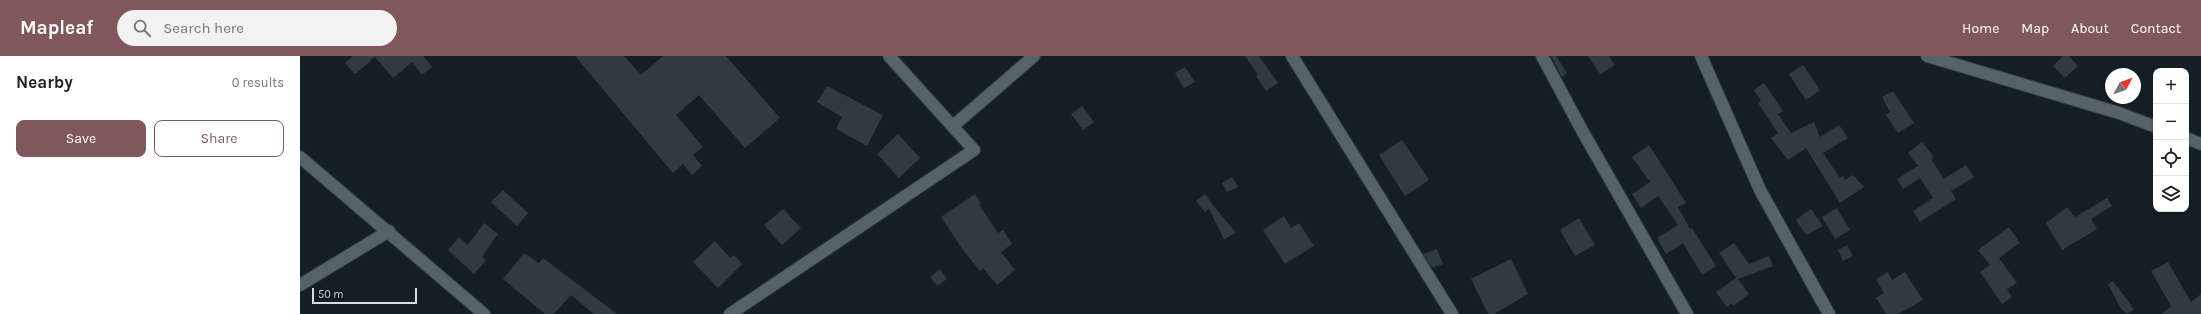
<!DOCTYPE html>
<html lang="en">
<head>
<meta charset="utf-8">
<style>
	body { margin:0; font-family:Karla,sans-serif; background:#f2f2f2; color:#202124 }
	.controls { position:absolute; right:12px; top:12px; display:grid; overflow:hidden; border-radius:8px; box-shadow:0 1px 3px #0004 }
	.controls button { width:36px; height:36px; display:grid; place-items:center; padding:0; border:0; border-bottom:1px solid #e0e0e0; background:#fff; color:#202124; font:20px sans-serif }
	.compass { position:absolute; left:1805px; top:12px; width:36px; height:36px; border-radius:50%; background:#fff; box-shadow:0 1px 3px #0004; rotate:49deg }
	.scale { position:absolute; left:12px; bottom:10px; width:105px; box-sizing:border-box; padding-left:4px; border:2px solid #d7dee2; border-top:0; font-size:11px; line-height:14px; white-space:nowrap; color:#d7dee2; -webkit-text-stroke:3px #0a151a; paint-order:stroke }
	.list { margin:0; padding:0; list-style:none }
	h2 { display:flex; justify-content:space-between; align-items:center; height:52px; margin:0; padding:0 16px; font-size:17px }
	h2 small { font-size:13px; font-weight:400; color:#757577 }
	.actions { display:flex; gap:8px; padding:12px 16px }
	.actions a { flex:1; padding:9px 0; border:1px solid #80585b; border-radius:8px; text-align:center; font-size:14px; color:#80585b }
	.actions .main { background:#80585b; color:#fff }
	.icon { flex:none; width:22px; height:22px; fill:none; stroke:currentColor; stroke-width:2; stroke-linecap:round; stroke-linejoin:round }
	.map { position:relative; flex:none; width:1901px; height:258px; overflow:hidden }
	header { display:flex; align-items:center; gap:24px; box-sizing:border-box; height:56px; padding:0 20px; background:#80585b; color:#fff }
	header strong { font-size:19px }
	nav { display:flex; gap:22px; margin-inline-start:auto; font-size:14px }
	.search { width:280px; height:36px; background:#f2f2f2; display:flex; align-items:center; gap:10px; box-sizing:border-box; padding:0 14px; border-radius:22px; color:#757577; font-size:15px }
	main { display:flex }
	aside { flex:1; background:#fff }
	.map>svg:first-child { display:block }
</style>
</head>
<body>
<header>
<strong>Mapleaf</strong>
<div class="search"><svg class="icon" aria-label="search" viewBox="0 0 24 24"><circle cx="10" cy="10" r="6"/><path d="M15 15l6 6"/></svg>Search here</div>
<nav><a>Home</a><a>Map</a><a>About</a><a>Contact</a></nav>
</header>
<main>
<aside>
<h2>Nearby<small>0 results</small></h2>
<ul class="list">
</ul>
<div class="actions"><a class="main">Save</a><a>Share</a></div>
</aside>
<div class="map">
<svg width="1901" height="258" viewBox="0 0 1901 258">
	<rect width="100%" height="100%" fill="#131f24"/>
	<g fill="#2f3b41">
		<polygon points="53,0 123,0 132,11 122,19 112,6 93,22 75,1 55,18 45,7"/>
		<polygon points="275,0 324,0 341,19 363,0 426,0 480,62 445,92 399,39 376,59 403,91 393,99 402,110 392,119 383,108 373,117"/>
		<polygon points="945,0 959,0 978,27 966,35 956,20 958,19"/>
		<polygon points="1251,0 1256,0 1267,17 1262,21"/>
		<polygon points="1288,0 1309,0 1315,9 1300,18"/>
		<polygon points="1763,0 1769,0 1778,10 1765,22 1753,10"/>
		<polygon points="1503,9 1520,34 1506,44 1489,18"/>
		<polygon points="885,11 895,26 884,32 875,17"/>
		<polygon points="1464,27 1483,55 1478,58 1491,77 1514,66 1520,81 1539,69 1548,82 1523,97 1540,122 1543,120 1545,124 1553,119 1564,131 1540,147 1506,92 1488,104 1471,82 1478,77 1458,47 1461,45 1454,34"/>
		<polygon points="527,30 583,59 567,90 536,73 542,61 517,46"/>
		<polygon points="1593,35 1614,67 1598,77 1586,59 1590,56 1582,41"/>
		<polygon points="782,50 794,66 783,74 771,58"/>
		<polygon points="598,78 620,102 599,122 577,98"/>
		<polygon points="1102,84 1129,124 1105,140 1079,99"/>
		<polygon points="1622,86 1634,101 1631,103 1644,123 1666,109 1674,121 1651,135 1656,143 1620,166 1613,155 1633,142 1620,122 1603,133 1597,123 1618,110 1608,97"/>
		<polygon points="1349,89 1386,147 1378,151 1390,173 1392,172 1416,210 1402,219 1383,187 1366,198 1357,182 1378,169 1358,140 1341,152 1332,138 1350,126 1332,101"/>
		<polygon points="932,121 938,131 927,136 922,127"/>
		<polygon points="203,134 228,157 217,170 191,146"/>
		<polygon points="675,138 681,148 679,149 698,177 703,174 712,188 701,196 715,214 697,229 683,212 680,215 663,194 641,161"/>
		<polygon points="905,138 913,149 936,177 924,183 909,153 905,156 896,145"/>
		<polygon points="1807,142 1812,150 1791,163 1797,173 1762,194 1746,167 1767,151 1775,161"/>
		<polygon points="1537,152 1550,174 1535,183 1522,161"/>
		<polygon points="483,153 501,172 482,189 464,169"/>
		<polygon points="1511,153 1523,170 1506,179 1496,164"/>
		<polygon points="984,160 991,172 999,167 1014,190 985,208 963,174"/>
		<polygon points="1279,162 1295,189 1275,200 1260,174"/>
		<polygon points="184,167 198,178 182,201 186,204 174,218 148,194 159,181 168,189"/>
		<polygon points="1709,171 1720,187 1699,202 1717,227 1707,233 1712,241 1702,248 1680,216 1690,209 1678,194"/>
		<polygon points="415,185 430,202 434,199 442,208 418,232 393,206"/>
		<polygon points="1434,187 1449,208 1469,200 1473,210 1438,223 1449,238 1433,250 1432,247 1427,251 1416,236 1436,222 1419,197"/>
		<polygon points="1547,189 1553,200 1543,205 1538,194"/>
		<polygon points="1137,193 1143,208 1132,212 1123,198"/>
		<polygon points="224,197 239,207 243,202 317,258 294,258 271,239 254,258 245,258 203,223"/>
		<polygon points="1211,203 1228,238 1194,258 1188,258 1171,223"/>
		<polygon points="1868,206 1891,246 1901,238 1901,258 1862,258 1871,250 1851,215"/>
		<polygon points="640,213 647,223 637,230 630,221"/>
		<polygon points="1588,216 1592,224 1605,216 1623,244 1598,258 1586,258 1576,242 1584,237 1576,223"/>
		<polygon points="1813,225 1834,253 1827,258 1821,253 1808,228"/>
	</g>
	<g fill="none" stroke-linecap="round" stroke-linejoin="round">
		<defs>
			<g id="minor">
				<polyline points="992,0 1152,258"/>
				<polyline points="1242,0 1284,78 1387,258"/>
				<polyline points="1401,0 1460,134 1529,258"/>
				<polyline points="1627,0 1819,57 1856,71"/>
				<polyline points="653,70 734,0"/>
				<polyline points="1886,82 1901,88"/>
				<polyline points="0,101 184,258"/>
				<polyline points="0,229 89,175"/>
				<polyline points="430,258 674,94 589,0"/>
			</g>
		</defs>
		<use href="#minor" stroke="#31373c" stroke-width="14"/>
		<use href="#minor" stroke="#556268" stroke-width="12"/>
	</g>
</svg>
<div class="controls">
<button>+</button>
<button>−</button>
<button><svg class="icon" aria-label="locate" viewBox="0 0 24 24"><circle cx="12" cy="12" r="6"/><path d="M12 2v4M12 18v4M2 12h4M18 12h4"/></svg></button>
<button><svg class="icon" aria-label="layers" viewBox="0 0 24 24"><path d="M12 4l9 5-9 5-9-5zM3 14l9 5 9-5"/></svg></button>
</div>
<svg class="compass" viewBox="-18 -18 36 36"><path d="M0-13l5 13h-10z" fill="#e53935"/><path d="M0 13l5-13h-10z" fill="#757577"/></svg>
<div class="scale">50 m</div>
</div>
</main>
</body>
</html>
